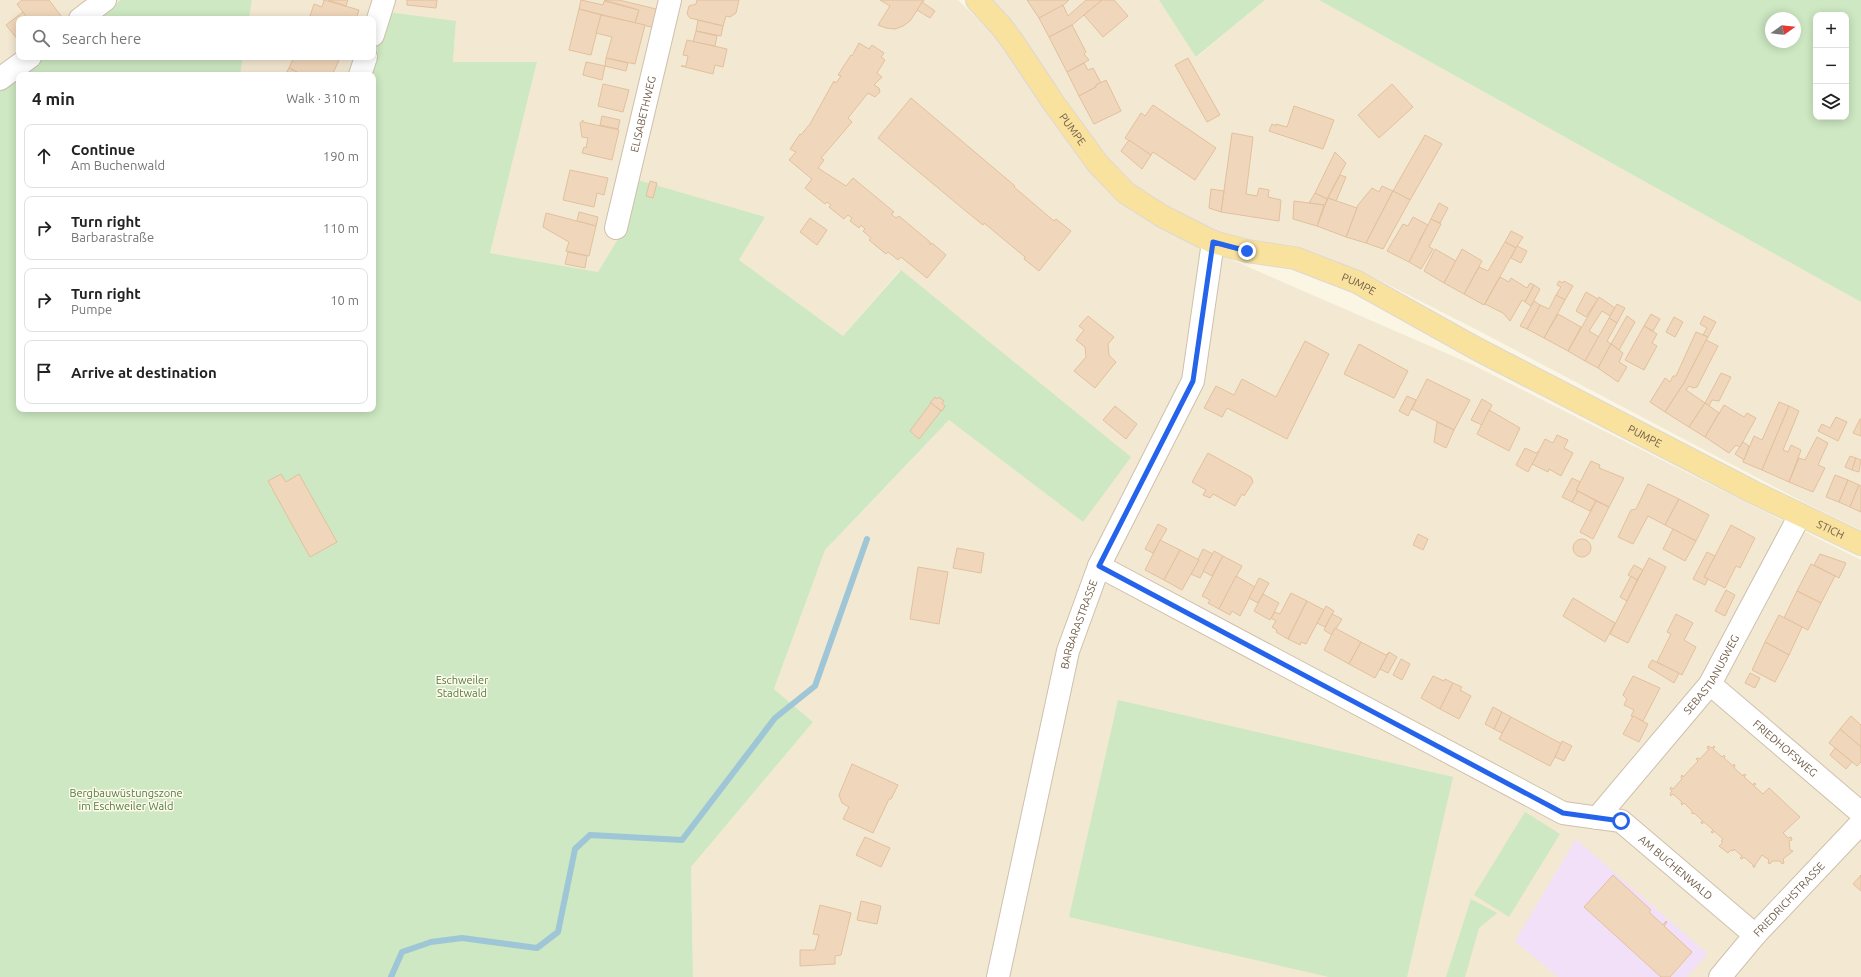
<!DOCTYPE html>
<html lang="en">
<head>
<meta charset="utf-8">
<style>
	body { margin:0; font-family:Ubuntu,sans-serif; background:#f6f6f6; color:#222 }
	.controls { position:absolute; right:12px; top:12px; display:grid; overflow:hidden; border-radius:8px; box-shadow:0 2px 10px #0003 }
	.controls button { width:36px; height:36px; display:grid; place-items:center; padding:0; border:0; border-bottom:1px solid #e0e0e0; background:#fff; color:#222; font:20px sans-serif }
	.compass { position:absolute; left:1765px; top:12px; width:36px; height:36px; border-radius:50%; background:#fff; box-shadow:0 2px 10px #0003; rotate:75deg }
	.stop { position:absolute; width:12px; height:12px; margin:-9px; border:3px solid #2563eb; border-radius:50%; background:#fff }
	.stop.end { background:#2563eb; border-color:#fff; box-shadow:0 1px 4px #0008 }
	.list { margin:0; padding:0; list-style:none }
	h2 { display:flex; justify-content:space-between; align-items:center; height:52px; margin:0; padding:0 16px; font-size:17px }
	h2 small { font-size:13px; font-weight:400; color:#767676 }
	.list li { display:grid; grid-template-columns:26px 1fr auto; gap:12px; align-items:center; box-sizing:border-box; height:64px; margin:0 8px 8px; padding:0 8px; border:1px solid #e0e0e0; border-radius:8px }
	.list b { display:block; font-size:15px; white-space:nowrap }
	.list p { margin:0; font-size:13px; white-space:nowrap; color:#767676 }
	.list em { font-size:13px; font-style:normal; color:#767676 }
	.icon { flex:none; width:22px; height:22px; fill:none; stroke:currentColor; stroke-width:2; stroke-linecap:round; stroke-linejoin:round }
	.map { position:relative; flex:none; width:1861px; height:977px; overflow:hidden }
	.search { position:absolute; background:#fff; box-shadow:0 2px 10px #0003; left:16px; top:16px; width:360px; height:44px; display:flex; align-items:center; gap:10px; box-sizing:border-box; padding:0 14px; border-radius:8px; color:#767676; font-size:15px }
	.panel { position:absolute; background:#fff; box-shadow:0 2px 10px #0003; left:16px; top:72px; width:360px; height:340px; border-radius:8px }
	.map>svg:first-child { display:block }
</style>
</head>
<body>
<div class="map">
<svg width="1861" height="977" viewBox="0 0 1861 977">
	<rect width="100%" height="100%" fill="#fbf5e3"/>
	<g fill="#f3e8d2">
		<polygon points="0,0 121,0 96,19 19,19 19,57 44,57 0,90"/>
		<polygon points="252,0 958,0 994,35 1091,170 1207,249 1471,364 1861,560 1861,977 693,977 691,867 813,722 774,689 825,550 949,420 1083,522 900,270 843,336 739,260 765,217 627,224 598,272 490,253 537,62 453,62 456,21 373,51 373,19 249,19"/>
		<polygon points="992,0 1159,0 1197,57 1265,0 1319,0 1861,302 1861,530 1805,503 1483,333 1363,272 1298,246 1245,239 1208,229 1134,186 1107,157 1010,20"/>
		<polygon points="243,57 371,57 364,75 240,75"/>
	</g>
	<polygon fill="#f2e0f8" points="1576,839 1708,954 1687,977 1558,977 1515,941"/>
	<g fill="#cde8c2" fill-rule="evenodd">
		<polygon points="121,0 252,0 249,19 96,19"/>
		<polygon points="1159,0 1265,0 1196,57"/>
		<path d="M1319,0H1861V302ZM1816,15H1846V117H1816ZM1771,18H1795V42H1771Z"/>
		<polygon points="387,12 456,21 453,62 537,62 490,253 598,272 627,224 638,180 765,217 739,260 843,336 901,270 1131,457 1083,522 949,420 825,550 774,689 813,722 691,867 693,977 0,977 0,90 19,76 19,409 373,409 373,75 364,75"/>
		<polygon points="44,57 243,57 240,75 20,75"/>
		<polygon points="1118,700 1453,777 1407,977 1329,977 1069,917"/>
		<polygon points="1525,812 1560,834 1509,917 1474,895"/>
		<polygon points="1471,899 1497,913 1479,928 1465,977 1446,977"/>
	</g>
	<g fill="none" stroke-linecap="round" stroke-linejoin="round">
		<polyline stroke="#9fc6d6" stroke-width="6" points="391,977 402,952 431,942 462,938 537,948 558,932 575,849 590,835 682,840 775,718 815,686 867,539"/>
	</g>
	<g fill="#f0d7bb" stroke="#e2c09c">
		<polygon points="22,0 49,0 61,16 57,19 28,19 17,4"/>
		<polygon points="324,0 359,10 356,19 309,19 314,4 322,7"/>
		<polygon points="328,0 348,0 346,6"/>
		<polygon points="407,0 437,0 436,8 407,5"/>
		<polygon points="581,0 603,5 604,1 639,10 635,23 579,9"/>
		<polygon points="604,0 619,0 660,10 655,28 635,23 639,10"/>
		<polygon points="697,0 739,0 736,13 730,17 726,16 723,26 690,18 687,14 689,6 696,4"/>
		<polygon points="880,0 924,0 910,21 903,26 895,29 886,28 878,25 890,6"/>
		<polygon points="1027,0 1069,0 1060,8 1039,18"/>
		<polygon points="1086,0 1102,0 1072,25 1049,37 1039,18 1063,5 1068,16"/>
		<polygon points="1102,0 1114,0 1128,16 1103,37 1084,15"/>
		<polygon points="922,2 935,11 930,18 917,10"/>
		<polygon points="579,9 601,15 591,55 569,50"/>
		<polygon points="23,12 28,19 19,19 19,41 6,25"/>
		<polygon points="601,15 645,25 635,64 606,58 612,37 596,33"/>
		<polygon points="698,20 723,26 721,36 696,31"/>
		<polygon points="1072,25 1086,52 1084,54 1089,60 1067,72 1049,37"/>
		<polygon points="696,31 717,36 715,46 693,42"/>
		<polygon points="687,40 727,49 723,67 715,65 713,74 681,66 686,66 688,56 683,55"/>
		<polygon points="859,43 869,49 872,45 884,53 881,57 885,60 877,73 882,77 874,85 879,88 880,92 875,97 868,93 848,118 852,122 821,158 824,160 818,168 846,186 853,178 894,212 891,214 896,218 899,216 930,242 930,245 932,243 946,255 927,278 901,257 898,260 888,252 886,254 869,240 871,238 863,231 865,229 861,225 859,228 850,221 852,218 848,215 844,219 829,207 831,205 827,202 825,204 805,188 812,179 789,160 796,152 790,149 800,134 801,135 810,124 834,81 836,83 841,76 838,75 851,55 852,56"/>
		<polygon points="294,57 337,57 340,58 332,75 303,75 289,68"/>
		<polygon points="606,58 628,63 626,71 605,66"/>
		<polygon points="1188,58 1220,115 1207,122 1175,65"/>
		<polygon points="586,62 605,66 602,80 583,75"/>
		<polygon points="1084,63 1088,70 1093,68 1101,83 1096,85 1096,87 1079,96 1067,72"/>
		<polygon points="289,68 297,72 296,75 285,75"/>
		<polygon points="1106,80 1121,111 1094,124 1079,96 1096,87 1096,85"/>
		<polygon points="603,84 629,90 623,112 598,106"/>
		<polygon points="1392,84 1413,107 1379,138 1358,115"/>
		<polygon points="911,98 1015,186 1014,187 1054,221 1056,219 1071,231 1039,271 1024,259 1025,257 984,223 983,225 967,212 878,138"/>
		<polygon points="1153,105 1216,148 1195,180 1153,152 1151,155 1125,138 1141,113 1145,116"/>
		<polygon points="1294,106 1334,120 1323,149 1269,131 1272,124 1276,126 1276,124 1287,127"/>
		<polygon points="602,116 620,120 618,129 600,125"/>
		<polygon points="583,120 583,122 619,130 612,160 582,153 584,147 586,148 588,138 582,137 580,123"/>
		<polygon points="1232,133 1253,137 1246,194 1257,196 1259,188 1269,190 1268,197 1281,200 1279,221 1221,212"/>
		<polygon points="1425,135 1442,144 1410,200 1393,191"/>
		<polygon points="1129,140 1151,155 1142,169 1121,151"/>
		<polygon points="1335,152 1346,163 1327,199 1315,193"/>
		<polygon points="570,170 608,178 604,195 597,193 594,207 563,200"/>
		<polygon points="1340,175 1346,177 1336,201 1328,198"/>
		<polygon points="650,181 657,183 653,198 646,196"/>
		<polygon points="1382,186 1393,191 1366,243 1346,237 1358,205 1372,188 1379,192"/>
		<polygon points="1211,189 1224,191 1221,212 1209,208"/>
		<polygon points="1393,191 1410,200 1383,249 1366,243"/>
		<polygon points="1315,193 1327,199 1325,205 1309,203"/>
		<polygon points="1328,198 1357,208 1346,237 1317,226"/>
		<polygon points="1294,201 1324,205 1317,226 1293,219"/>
		<polygon points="1439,203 1448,208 1440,223 1431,219"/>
		<polygon points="579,212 598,217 596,226 577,221"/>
		<polygon points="546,213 596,226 589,256 566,251 569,242 543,227"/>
		<polygon points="1413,217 1428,225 1419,241 1420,242 1409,262 1387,251 1403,224 1408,226"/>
		<polygon points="810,218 827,230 817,245 800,232"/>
		<polygon points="1431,219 1441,224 1429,247 1433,249 1421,269 1409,262"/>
		<polygon points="1511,231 1523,237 1516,248 1505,242"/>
		<polygon points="1505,242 1516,248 1484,305 1464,294 1479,267 1488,271"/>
		<polygon points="1517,246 1527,251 1521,263 1511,258"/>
		<polygon points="1435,249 1456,261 1444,283 1424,271"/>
		<polygon points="1462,249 1482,261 1464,294 1444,283"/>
		<polygon points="568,252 587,256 585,268 565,264"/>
		<polygon points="1500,277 1509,282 1511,278 1527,288 1530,283 1534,285 1525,302 1522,300 1510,321 1503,313 1485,304"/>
		<polygon points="1559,281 1563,283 1564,281 1573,286 1565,300 1556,295 1561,287 1557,285"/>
		<polygon points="1534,285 1540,289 1531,306 1525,302"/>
		<polygon points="1586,292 1598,299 1586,317 1576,311"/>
		<polygon points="1556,295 1565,300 1544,338 1527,329 1540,305 1549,309"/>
		<polygon points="1599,297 1615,308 1610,316 1602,311 1589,331 1599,337 1585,361 1568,351"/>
		<polygon points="1534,301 1540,305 1527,329 1520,326"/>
		<polygon points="1617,304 1625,308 1617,323 1609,318"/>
		<polygon points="1558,314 1581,327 1568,351 1544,338"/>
		<polygon points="1651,314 1660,319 1653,331 1644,326"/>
		<polygon points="1088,316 1114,337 1108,344 1109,355 1116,362 1095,388 1074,371 1086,357 1085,347 1076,340 1084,330 1079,326"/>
		<polygon points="1627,316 1635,322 1619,350 1611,344"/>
		<polygon points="1704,316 1716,322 1708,337 1703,335 1707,328 1700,324"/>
		<polygon points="1674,317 1683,322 1675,337 1666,332"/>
		<polygon points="1609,318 1617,323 1607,341 1611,344 1598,368 1585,361"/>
		<polygon points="1644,326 1657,334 1652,343 1657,346 1644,370 1625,360"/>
		<polygon points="1696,332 1708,337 1684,383 1665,412 1650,402 1665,378 1670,382 1673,376 1676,376"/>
		<polygon points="1706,340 1718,346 1697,387 1693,388 1689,386 1686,390 1705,403 1689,427 1665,412 1684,383"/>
		<polygon points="1305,341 1329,354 1287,439 1227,408 1222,417 1204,408 1216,386 1234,395 1242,379 1276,397"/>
		<polygon points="1359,344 1408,371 1394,398 1344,374"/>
		<polygon points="1611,344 1623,353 1619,362 1627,367 1618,382 1598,368"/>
		<polygon points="1721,373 1731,377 1719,401 1712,400 1709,406 1705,403"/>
		<polygon points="1427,379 1470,400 1454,430 1412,409"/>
		<polygon points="1407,396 1416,400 1408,416 1399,411"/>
		<polygon points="935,397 937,399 939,397 944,401 942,403 945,406 942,411 930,403"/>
		<polygon points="1482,399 1492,405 1482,425 1471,420"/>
		<polygon points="1779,402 1789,406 1762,470 1743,462 1754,436 1762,440"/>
		<polygon points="931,403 941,411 919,439 910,431"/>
		<polygon points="1705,403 1719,413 1705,437 1689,427"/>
		<polygon points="1724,405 1744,417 1747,413 1756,418 1740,447 1736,445 1729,453 1705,437"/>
		<polygon points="1115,406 1137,424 1126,439 1103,420"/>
		<polygon points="1789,406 1799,411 1783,450 1788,452 1791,445 1801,450 1789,482 1762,470"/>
		<polygon points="1489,410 1520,428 1509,451 1477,434"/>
		<polygon points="1836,417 1847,422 1838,441 1818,431 1822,424 1830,428"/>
		<polygon points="1860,419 1861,419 1861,436 1853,433"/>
		<polygon points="1437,422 1454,430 1446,448 1434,442"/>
		<polygon points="1557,435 1568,440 1564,448 1573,453 1561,476 1549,469 1548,472 1532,464 1545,439 1553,443"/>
		<polygon points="1817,437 1828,443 1818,465 1825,468 1813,492 1789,482 1799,458 1805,460"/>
		<polygon points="1743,442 1749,446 1744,460 1735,454"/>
		<polygon points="1525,448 1536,453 1539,451 1528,472 1516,465"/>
		<polygon points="1208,453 1251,477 1253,482 1244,496 1242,494 1235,506 1213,494 1210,498 1203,495 1206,490 1192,482"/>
		<polygon points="1850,456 1856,458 1852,470 1845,467"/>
		<polygon points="1856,458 1861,460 1859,472 1852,470"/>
		<polygon points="1591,461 1600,465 1599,468 1624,478 1609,507 1576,490"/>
		<polygon points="281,474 286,482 299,474 337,542 310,557 268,481"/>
		<polygon points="1835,475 1848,480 1839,502 1826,497"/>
		<polygon points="1572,478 1580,482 1576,490 1578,491 1572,502 1562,497"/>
		<polygon points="1848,480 1859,485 1850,507 1839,502"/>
		<polygon points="1648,484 1679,499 1665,525 1648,516 1633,544 1618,537 1631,510 1636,509"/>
		<polygon points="1859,485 1861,486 1861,512 1850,507"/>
		<polygon points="1578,491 1596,501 1590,511 1572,502"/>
		<polygon points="1679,499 1709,515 1696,541 1665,525"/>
		<polygon points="1596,501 1609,507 1593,539 1580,532"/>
		<polygon points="1158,524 1167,529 1153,553 1145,549"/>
		<polygon points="1731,525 1755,538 1740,568 1736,566 1725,588 1704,577"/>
		<polygon points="1673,529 1696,541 1685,561 1663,549"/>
		<polygon points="1418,534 1428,539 1423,550 1413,545"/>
		<circle cx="1582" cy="548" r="9"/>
		<polygon points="1160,540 1180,550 1164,580 1145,570"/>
		<polygon points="957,548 984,553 981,573 953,568"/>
		<polygon points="1203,549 1213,554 1200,578 1191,574"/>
		<polygon points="1180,550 1199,560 1182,590 1164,580"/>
		<polygon points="1214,551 1223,556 1212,576 1203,571"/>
		<polygon points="1707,552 1715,556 1704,577 1708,579 1705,585 1693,579"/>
		<polygon points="1820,554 1846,563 1839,578 1814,565"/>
		<polygon points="1223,556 1242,566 1219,609 1208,603 1210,600 1202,596"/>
		<polygon points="1649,558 1666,567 1628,643 1610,634"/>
		<polygon points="1811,564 1835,576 1821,603 1797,591"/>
		<polygon points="1634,565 1643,570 1637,580 1628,575"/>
		<polygon points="918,567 948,572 939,624 910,619"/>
		<polygon points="1236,576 1255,587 1240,616 1232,611 1230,615 1219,609"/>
		<polygon points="1631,576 1637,580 1627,601 1620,597"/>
		<polygon points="1259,578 1269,583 1258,603 1249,598"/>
		<polygon points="1726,590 1735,595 1725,616 1715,611"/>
		<polygon points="1797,591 1821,603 1808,630 1784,618"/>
		<polygon points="1291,593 1307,601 1288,639 1276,632 1277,630 1272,627 1276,621 1271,618 1275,612 1280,614"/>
		<polygon points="1263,594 1279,603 1270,620 1254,611"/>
		<polygon points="1573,598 1615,623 1605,642 1563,616"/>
		<polygon points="1307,601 1324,610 1306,644 1301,642 1300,645 1288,639"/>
		<polygon points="1326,606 1334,611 1325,627 1317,623"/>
		<polygon points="1332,614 1342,619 1332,635 1324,630"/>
		<polygon points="1676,614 1693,623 1684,640 1696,647 1682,675 1657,662 1671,634 1667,632"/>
		<polygon points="1779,615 1802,627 1789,655 1765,642"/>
		<polygon points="1335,628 1361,642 1349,664 1324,650"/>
		<polygon points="1361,642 1386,655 1389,652 1375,678 1349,664"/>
		<polygon points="1765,642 1789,655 1775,682 1752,670"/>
		<polygon points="1389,652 1397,657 1388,673 1380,669"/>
		<polygon points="1401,659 1410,664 1402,680 1393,675"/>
		<polygon points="1652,660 1679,673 1674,683 1648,667"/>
		<polygon points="1750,673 1760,678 1755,688 1745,683"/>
		<polygon points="1433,676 1444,681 1445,679 1453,683 1440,709 1421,698"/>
		<polygon points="1633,676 1660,688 1643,721 1631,716 1634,710 1624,705 1627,699 1623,695"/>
		<polygon points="1453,683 1462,687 1460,690 1471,696 1459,719 1440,709"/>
		<polygon points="1493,707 1502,712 1494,729 1485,724"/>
		<polygon points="1502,712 1511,717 1502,733 1494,729"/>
		<polygon points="1633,716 1648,724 1639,742 1623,734"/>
		<polygon points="1851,716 1861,725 1861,747 1840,729"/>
		<polygon points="1511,717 1562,744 1550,766 1499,739"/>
		<polygon points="1840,729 1861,747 1861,762 1857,766 1829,743"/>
		<polygon points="1562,741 1572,746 1564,761 1555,757"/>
		<polygon points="1708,746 1712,748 1714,746 1715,747 1713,749 1722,757 1724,755 1725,757 1724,758 1733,766 1734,764 1735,766 1734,768 1743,776 1744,774 1746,775 1744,777 1753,785 1754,783 1756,784 1754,786 1763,794 1769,788 1800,817 1783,833 1788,838 1791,837 1792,840 1789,841 1790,850 1793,851 1783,859 1784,863 1782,864 1780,861 1772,861 1770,864 1768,863 1769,860 1762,855 1755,865 1755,867 1753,867 1753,865 1744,857 1742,859 1740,858 1742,856 1734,849 1733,851 1731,850 1728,853 1719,846 1723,842 1721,841 1723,839 1714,831 1713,833 1711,832 1713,830 1704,822 1702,824 1701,822 1703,821 1694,813 1692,814 1692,811 1684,803 1682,805 1681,804 1682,802 1673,794 1671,796 1670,794 1672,791 1670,789 1671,787 1673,789 1682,779 1681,777 1682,775 1683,777 1698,761 1696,759 1698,758 1700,759 1709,749 1707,748"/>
		<polygon points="1835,748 1852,762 1846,769 1830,755"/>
		<polygon points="852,764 898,785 891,799 889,799 873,833 843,819 849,807 842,803 839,795"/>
		<polygon points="865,837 890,848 881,867 856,855"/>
		<polygon points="1613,875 1651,910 1649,912 1663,925 1666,921 1667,922 1664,926 1692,952 1670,977 1661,977 1584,907"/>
		<polygon points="1861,875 1861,891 1853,884"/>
		<polygon points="861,901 881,906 877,924 857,920"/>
		<polygon points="820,905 851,913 841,955 835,956 835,964 800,966 800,950 815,950 819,935 813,934"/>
	</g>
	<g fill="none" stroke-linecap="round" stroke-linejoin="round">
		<defs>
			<g id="minor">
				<polyline points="80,19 105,0"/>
				<polyline points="373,35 384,0"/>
				<polyline points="360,75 366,57"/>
				<polyline points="0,79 30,57"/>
				<path id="s1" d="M616,228L670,0"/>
				<path id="s2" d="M1099,566L1563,813L1621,821L1755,935"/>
				<path id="s3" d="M1710,684L1861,813"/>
				<path id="s4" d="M1597,818L1710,684L1800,515"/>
				<path id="s5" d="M998,977L1068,651L1099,566L1193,381L1213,242"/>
				<path id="s6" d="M1720,977L1755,935L1861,823"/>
			</g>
			<g id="major">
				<path id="s7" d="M977,0L1001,26L1013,42L1053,102L1098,164L1126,193L1162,216L1213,242L1247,251L1295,258L1357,282L1477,349L1753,492L1861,544"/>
			</g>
		</defs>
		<use href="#minor" stroke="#cec0ad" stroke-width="24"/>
		<use href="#major" stroke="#ddd8d4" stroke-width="24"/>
		<use href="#minor" stroke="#fff" stroke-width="22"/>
		<use href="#major" stroke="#f9e29d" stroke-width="22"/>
	</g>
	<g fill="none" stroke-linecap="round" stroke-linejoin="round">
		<polyline stroke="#2563eb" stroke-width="5" points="1247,251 1213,242 1193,381 1099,566 1563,813 1621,821"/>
	</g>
	<g text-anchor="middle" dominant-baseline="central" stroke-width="3" stroke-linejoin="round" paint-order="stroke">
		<g font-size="11" fill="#735e4a" stroke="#fff9e9">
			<text stroke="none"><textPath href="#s1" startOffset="117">ELISABETHWEG</textPath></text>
			<text stroke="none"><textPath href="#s7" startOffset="161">PUMPE</textPath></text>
			<text stroke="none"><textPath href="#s7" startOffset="497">PUMPE</textPath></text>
			<text stroke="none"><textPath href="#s7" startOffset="821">PUMPE</textPath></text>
			<text stroke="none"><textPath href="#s7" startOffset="1029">STICH</textPath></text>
			<text stroke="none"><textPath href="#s5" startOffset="362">BARBARASTRASSE</textPath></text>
			<text stroke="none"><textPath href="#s4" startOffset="184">SEBASTIANUSWEG</textPath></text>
			<text stroke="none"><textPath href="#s3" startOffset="99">FRIEDHOFSWEG</textPath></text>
			<text stroke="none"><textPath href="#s2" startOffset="656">AM BUCHENWALD</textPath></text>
			<text stroke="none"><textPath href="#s6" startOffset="104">FRIEDRICHSTRASSE</textPath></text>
		</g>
		<g font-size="11" fill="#4f7e45" stroke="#fff9e9">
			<text x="462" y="680">Eschweiler<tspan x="462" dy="13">Stadtwald</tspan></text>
			<text x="126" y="793">Bergbauwüstungszone<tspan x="126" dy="13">im Eschweiler Wald</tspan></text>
		</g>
	</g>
</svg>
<div class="controls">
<button>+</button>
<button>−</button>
<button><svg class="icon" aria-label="layers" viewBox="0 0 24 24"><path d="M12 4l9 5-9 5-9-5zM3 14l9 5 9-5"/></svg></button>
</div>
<svg class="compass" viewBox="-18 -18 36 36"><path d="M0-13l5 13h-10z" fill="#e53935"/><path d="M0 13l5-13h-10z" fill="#767676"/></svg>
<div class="stop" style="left:1621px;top:821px"></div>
<div class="stop end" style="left:1247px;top:251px"></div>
<div class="search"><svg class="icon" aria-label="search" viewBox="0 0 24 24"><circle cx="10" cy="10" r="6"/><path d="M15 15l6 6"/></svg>Search here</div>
<section class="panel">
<h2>4 min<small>Walk · 310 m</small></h2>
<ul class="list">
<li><svg class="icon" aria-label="ahead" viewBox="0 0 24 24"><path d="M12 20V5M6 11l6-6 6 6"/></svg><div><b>Continue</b><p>Am Buchenwald</p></div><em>190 m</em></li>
<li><svg class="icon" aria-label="right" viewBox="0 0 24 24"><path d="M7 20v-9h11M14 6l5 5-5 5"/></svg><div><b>Turn right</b><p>Barbarastraße</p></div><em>110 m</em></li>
<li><svg class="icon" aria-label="right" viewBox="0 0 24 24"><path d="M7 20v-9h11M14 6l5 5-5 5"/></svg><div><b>Turn right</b><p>Pumpe</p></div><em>10 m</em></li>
<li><svg class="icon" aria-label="arrive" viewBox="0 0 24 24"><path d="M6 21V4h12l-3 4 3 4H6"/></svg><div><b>Arrive at destination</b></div></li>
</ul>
</section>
</div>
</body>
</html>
